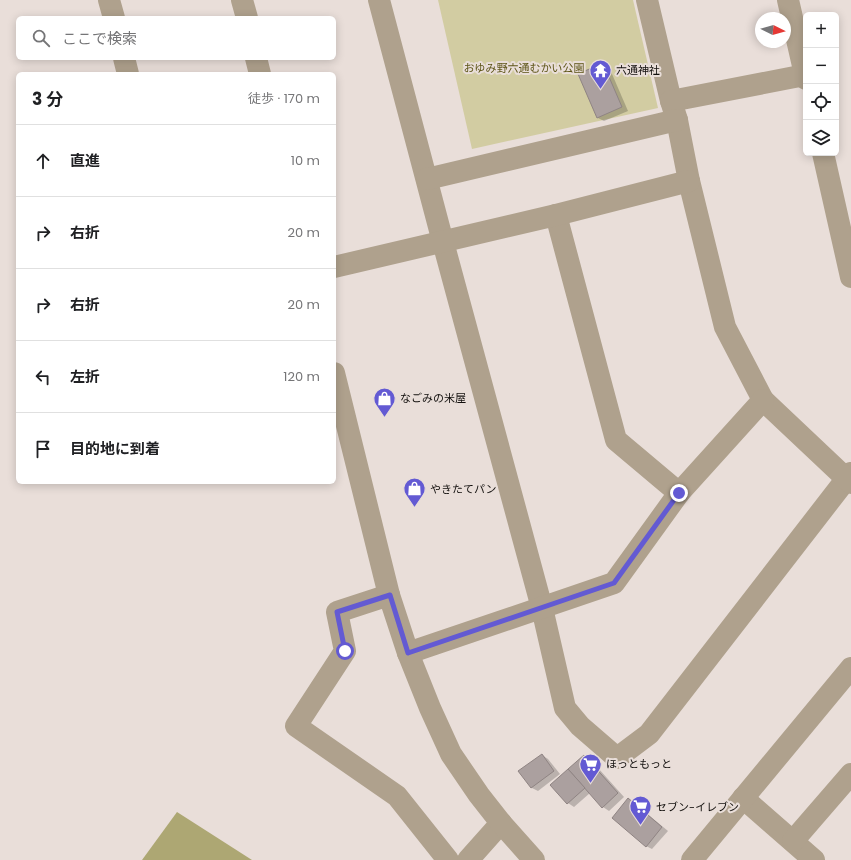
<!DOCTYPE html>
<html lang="ja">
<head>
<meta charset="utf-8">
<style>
	body { margin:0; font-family:Poppins,"Noto Sans JP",sans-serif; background:#f2f2f2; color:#202124 }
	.controls { position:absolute; right:12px; top:12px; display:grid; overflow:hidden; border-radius:6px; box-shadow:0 2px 10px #0003 }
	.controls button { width:36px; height:36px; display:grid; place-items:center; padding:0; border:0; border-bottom:1px solid #e0e0e0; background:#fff; color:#202124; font:20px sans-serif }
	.compass { position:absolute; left:755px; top:12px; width:36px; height:36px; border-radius:50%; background:#fff; box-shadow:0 2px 10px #0003; rotate:95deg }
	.stop { position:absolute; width:12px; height:12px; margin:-9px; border:3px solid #635ad3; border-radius:50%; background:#fff }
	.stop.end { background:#635ad3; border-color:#fff; box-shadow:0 1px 4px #0008 }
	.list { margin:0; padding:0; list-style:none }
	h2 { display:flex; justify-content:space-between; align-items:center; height:52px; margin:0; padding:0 16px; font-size:17px }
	h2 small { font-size:13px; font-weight:400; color:#757577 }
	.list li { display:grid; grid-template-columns:26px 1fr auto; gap:12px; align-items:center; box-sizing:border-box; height:72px; padding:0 16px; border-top:1px solid #e0e0e0 }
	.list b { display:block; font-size:15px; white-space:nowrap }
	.list em { font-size:13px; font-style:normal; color:#757577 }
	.icon { flex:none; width:22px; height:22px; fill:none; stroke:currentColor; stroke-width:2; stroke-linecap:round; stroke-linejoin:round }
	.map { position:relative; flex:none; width:851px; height:860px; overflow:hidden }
	.search { position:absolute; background:#fff; box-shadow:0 2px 10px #0003; left:16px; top:16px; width:320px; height:44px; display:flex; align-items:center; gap:10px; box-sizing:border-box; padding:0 14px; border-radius:6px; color:#757577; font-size:15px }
	.panel { position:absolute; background:#fff; box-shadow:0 2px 10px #0003; left:16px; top:72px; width:320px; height:412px; border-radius:6px }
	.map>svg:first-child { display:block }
</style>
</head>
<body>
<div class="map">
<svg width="851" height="860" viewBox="0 0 851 860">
	<rect width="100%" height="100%" fill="#e9ded9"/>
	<polygon fill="#d2cca2" points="438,0 633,0 658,108 472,149"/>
	<polygon fill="#ada773" points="177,812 252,860 142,860"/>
	<g fill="#0003">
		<polygon points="603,64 609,67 628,111 604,121 598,118"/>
		<polygon points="542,755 548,759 560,774 538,791 532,788 520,771"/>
		<polygon points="584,756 590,759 624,797 609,811 603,807 590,793 574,807 568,803 552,785"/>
		<polygon points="628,800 634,803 668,831 652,849 646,846"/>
	</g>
	<g fill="#aba09f" stroke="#8f8483">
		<polygon points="603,63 622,107 597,118 578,74"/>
		<polygon points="542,754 554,771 531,788 518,771"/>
		<polygon points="584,755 618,793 602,808 568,769"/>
		<polygon points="568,769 585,788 567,804 550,785"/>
		<polygon points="628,798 662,827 646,847 612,818"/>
	</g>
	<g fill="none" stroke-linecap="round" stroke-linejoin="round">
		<g stroke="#afa18d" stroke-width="22">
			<polyline points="109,0 114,18"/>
			<polyline points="379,0 443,242 542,608 565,708 580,726 617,758 649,734 851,473"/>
			<polyline points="647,0 671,101 677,120 689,181 725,327 763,400 851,483"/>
			<polyline points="788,0 806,79"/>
			<polyline points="124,58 128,74"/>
			<polyline points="671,101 805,75"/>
			<polyline points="823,153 851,277"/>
			<polyline points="427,179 677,120"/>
			<polyline points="556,215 616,440 679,493"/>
			<polyline points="334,267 556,215 689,181"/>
			<polyline points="389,595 337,612 345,651 296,726 397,796 448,860"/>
			<polyline points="408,653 614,583 679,493 763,400"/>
			<polyline points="743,798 814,860"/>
			<polyline points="793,841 851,774"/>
			<polyline points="468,860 501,823"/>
		</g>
		<g stroke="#afa18d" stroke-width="22">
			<polyline points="242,0 247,18"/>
			<polyline points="256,58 260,74"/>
			<polyline points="334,373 389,595 408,653 430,708 451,754 479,795 501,823 534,860"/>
			<polyline points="692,860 851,668"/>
		</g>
	</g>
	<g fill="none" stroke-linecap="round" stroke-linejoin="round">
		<polyline stroke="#635ad3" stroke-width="5" points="345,651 337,612 390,595 408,653 614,583 679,493"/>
	</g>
	<defs>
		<symbol id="temple-pin" viewBox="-11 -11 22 30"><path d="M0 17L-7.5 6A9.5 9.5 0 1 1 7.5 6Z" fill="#635ad3" stroke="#e9ded9"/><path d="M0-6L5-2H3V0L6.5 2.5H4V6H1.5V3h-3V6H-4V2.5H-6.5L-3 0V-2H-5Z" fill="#fff"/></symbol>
		<symbol id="shop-pin" viewBox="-11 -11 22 30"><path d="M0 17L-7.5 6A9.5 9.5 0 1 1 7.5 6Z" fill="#635ad3" stroke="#e9ded9"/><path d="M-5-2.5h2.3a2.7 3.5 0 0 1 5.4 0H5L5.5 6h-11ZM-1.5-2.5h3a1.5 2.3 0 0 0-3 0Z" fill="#fff"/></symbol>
		<symbol id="supermarket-pin" viewBox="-11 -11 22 30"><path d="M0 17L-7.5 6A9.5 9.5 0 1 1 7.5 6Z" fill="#635ad3" stroke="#e9ded9"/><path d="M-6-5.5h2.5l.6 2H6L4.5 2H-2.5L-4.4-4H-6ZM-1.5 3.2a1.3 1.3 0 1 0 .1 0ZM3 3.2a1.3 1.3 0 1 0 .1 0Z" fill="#fff"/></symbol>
	</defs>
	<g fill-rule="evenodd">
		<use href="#temple-pin" x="588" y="58" width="25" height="34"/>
		<use href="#shop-pin" x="372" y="386" width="25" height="34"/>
		<use href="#shop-pin" x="402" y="476" width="25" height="34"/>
		<use href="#supermarket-pin" x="578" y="752" width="25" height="34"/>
		<use href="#supermarket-pin" x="628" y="794" width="25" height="34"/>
	</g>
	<g text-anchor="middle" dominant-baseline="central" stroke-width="4" stroke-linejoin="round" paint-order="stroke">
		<g font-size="11" fill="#5d5517" stroke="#e9ded9">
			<text x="524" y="68">おゆみ野六通むかい公園</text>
		</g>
		<g font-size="11" fill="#120f0d" stroke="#e9ded9" text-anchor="start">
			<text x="616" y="70">六通神社</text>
			<text x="400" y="398">なごみの米屋</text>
			<text x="430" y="489">やきたてパン</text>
			<text x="606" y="764">ほっともっと</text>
			<text x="656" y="807">セブン-イレブン</text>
		</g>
	</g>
</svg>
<div class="controls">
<button>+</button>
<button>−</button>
<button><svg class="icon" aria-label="locate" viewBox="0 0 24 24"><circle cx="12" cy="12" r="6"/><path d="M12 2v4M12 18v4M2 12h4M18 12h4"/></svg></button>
<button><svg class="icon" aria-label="layers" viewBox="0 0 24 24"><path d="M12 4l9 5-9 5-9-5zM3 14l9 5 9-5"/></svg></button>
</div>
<svg class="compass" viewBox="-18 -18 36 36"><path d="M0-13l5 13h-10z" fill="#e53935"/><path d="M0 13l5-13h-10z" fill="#757577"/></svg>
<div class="stop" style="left:345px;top:651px"></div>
<div class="stop end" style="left:679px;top:493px"></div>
<div class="search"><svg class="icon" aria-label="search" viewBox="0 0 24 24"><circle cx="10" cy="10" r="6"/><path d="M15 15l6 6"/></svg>ここで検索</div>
<section class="panel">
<h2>3 分<small>徒歩 · 170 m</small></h2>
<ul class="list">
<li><svg class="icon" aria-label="ahead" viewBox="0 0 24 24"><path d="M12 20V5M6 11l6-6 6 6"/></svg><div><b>直進</b></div><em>10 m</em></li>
<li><svg class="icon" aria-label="right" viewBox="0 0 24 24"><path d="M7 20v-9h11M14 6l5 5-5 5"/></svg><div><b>右折</b></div><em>20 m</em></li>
<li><svg class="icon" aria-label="right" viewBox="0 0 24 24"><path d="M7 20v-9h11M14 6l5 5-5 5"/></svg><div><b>右折</b></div><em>20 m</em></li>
<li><svg class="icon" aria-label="left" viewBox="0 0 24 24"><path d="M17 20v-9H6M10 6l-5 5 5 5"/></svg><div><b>左折</b></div><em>120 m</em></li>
<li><svg class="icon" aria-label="arrive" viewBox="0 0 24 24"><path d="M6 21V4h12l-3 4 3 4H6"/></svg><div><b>目的地に到着</b></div></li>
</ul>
</section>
</div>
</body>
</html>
